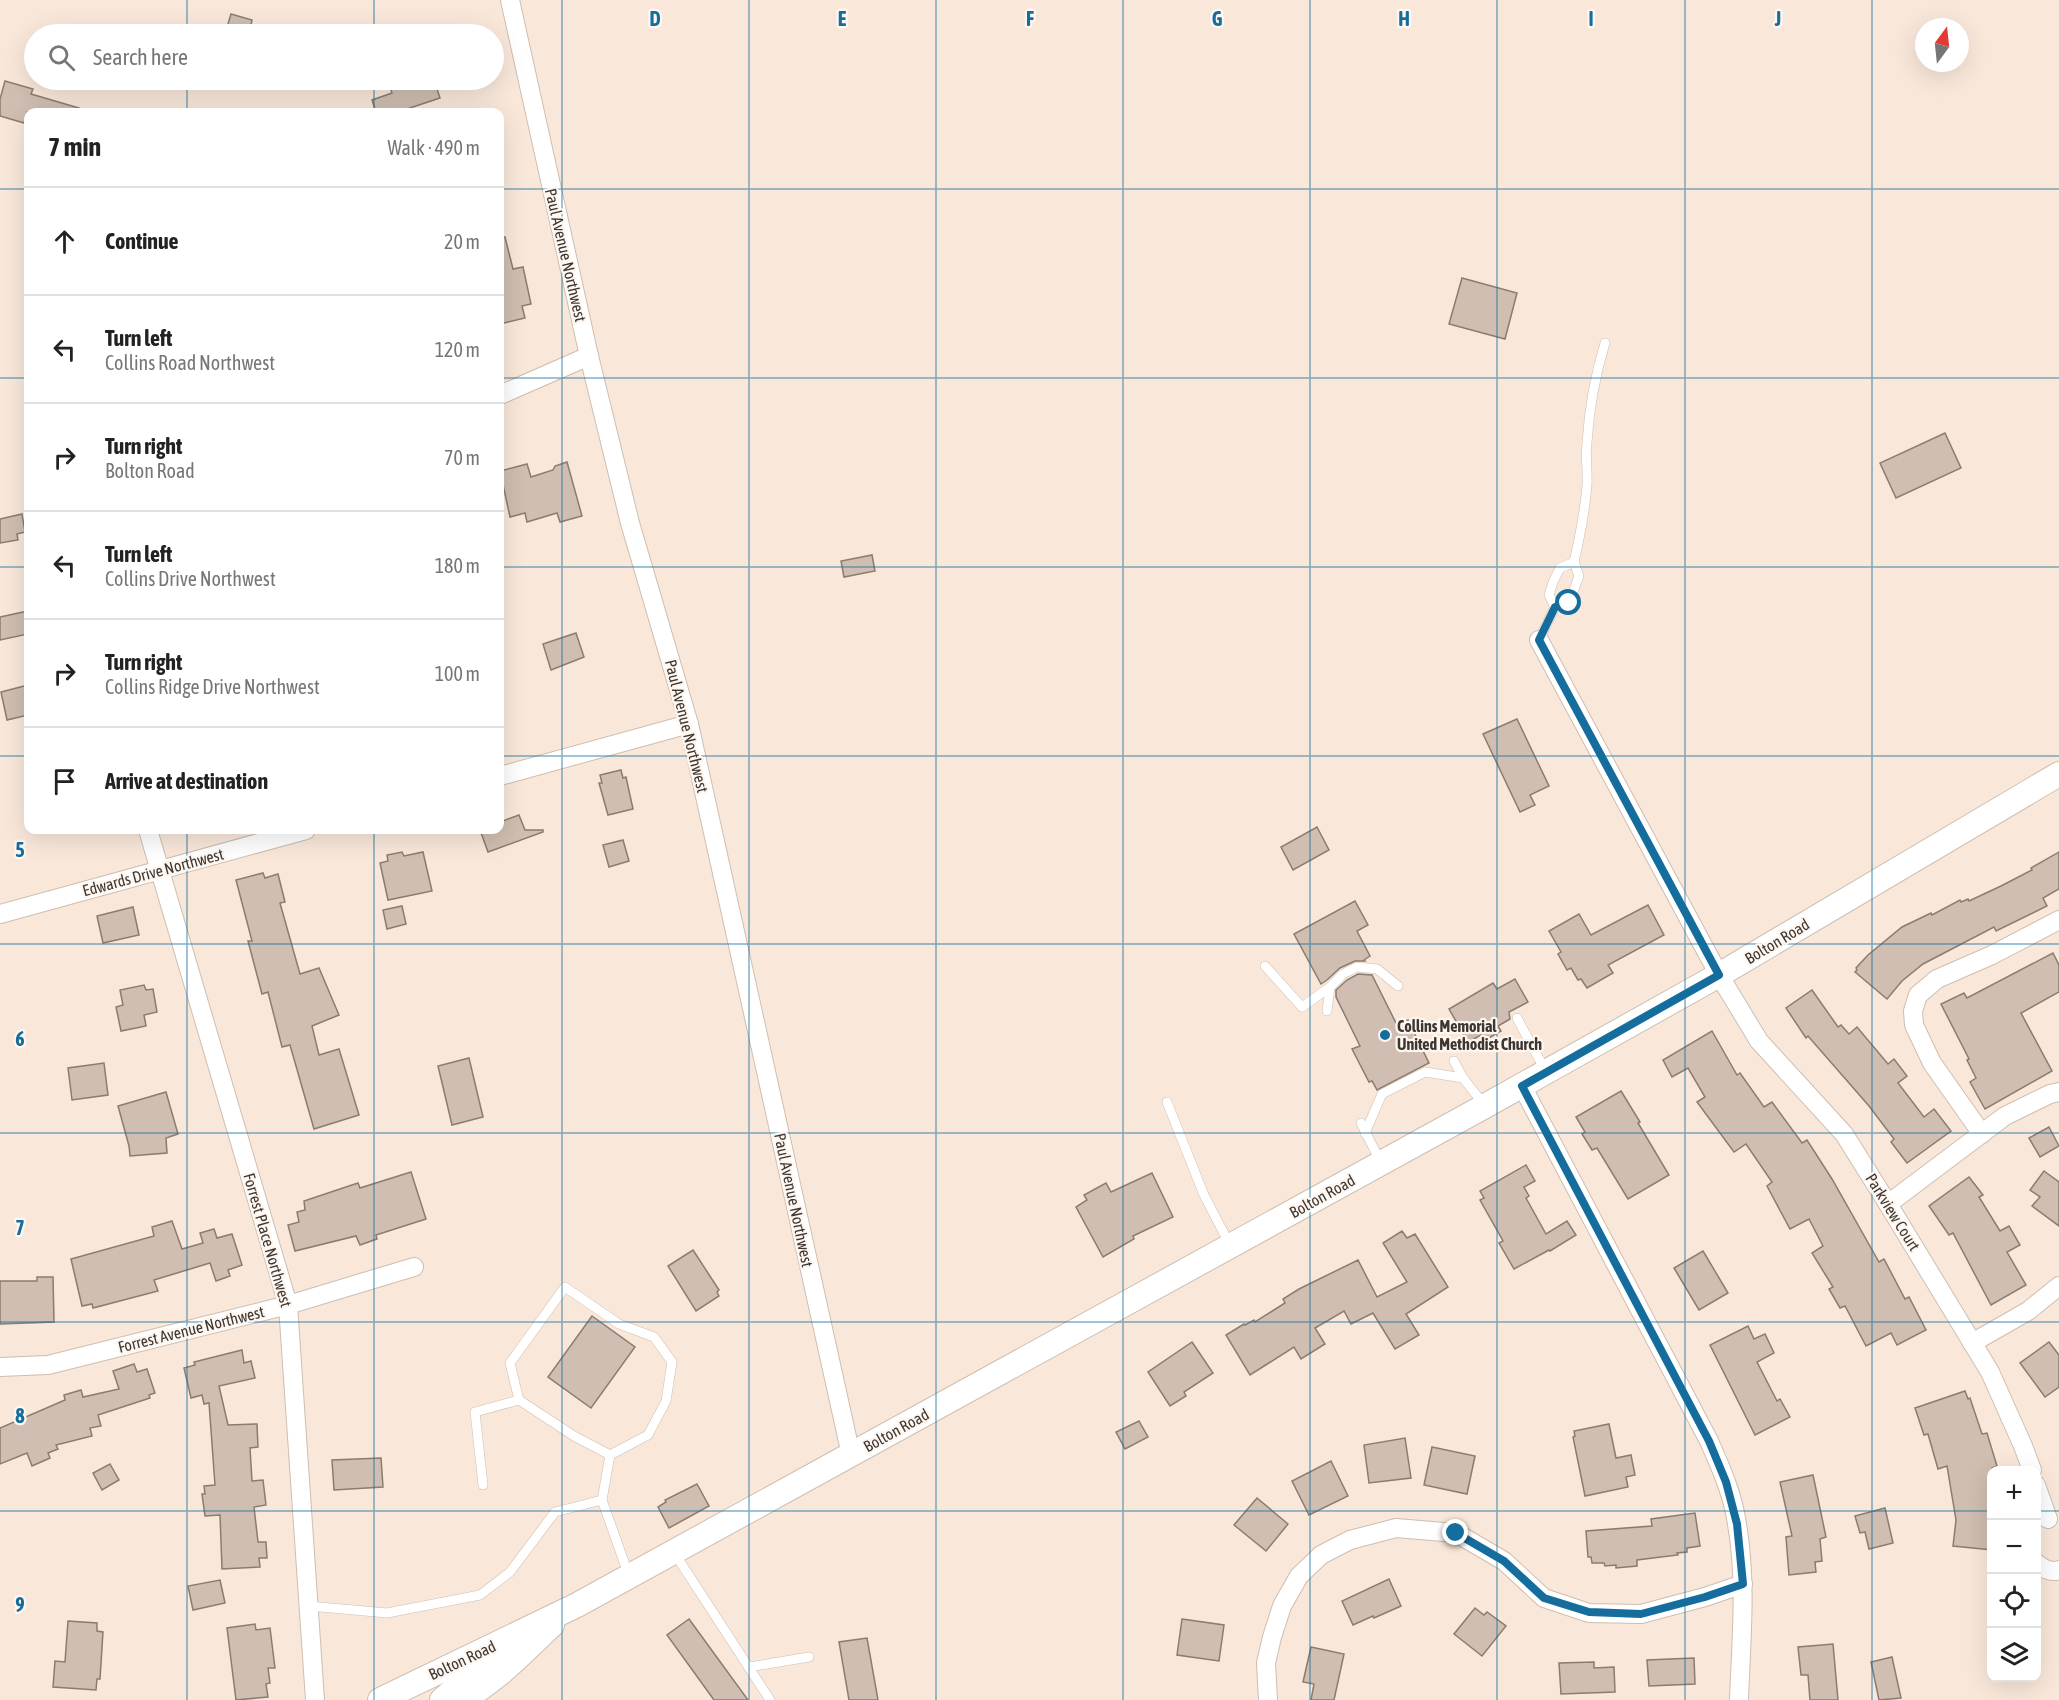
<!DOCTYPE html>
<html lang="en">
<head>
<meta charset="utf-8">
<style>
	body { margin:0; font-family:"Asap Condensed",sans-serif; background:#f2f2f2; color:#222 }
	.controls { position:absolute; right:18px; bottom:18px; display:grid; overflow:hidden; border-radius:12px; box-shadow:0 6px 24px #0002 }
	.controls button { width:54px; height:54px; display:grid; place-items:center; padding:0; border:0; border-bottom:2px solid #e0e0e0; background:#fff; color:#222; font:30px sans-serif }
	.compass { position:absolute; left:1915px; top:18px; width:54px; height:54px; border-radius:50%; background:#fff; box-shadow:0 6px 24px #0002; rotate:15deg }
	.stop { position:absolute; width:18px; height:18px; margin:-14px; border:4px solid #156d9d; border-radius:50%; background:#fff }
	.stop.end { background:#156d9d; border-color:#fff; box-shadow:0 2px 6px #0008 }
	.list { margin:0; padding:0; list-style:none }
	h2 { display:flex; justify-content:space-between; align-items:center; height:78px; margin:0; padding:0 24px; font-size:26px }
	h2 small { font-size:20px; font-weight:400; color:#767676 }
	.list li { display:grid; grid-template-columns:39px 1fr auto; gap:18px; align-items:center; box-sizing:border-box; height:108px; padding:0 24px; border-top:2px solid #e0e0e0 }
	.list b { display:block; font-size:22px; white-space:nowrap }
	.list p { margin:0; font-size:20px; white-space:nowrap; color:#767676 }
	.list em { font-size:20px; font-style:normal; color:#767676 }
	.icon { flex:none; width:33px; height:33px; fill:none; stroke:currentColor; stroke-width:2; stroke-linecap:round; stroke-linejoin:round }
	.map { position:relative; flex:none; width:2059px; height:1700px; overflow:hidden }
	.search { position:absolute; background:#fff; box-shadow:0 6px 24px #0002; left:24px; top:24px; width:480px; height:66px; display:flex; align-items:center; gap:15px; box-sizing:border-box; padding:0 21px; border-radius:33px; color:#767676; font-size:22px }
	.panel { position:absolute; background:#fff; box-shadow:0 6px 24px #0002; left:24px; top:108px; width:480px; height:726px; border-radius:12px }
	.map>svg:first-child { display:block }
</style>
</head>
<body>
<div class="map">
<svg width="2059" height="1700" viewBox="0 0 2059 1700">
	<rect width="100%" height="100%" fill="#f9e8da"/>
	<g fill="#cfbeb1" stroke="#8b7c6f" stroke-width="1.5">
		<polygon points="231,14 252,20 249,34 225,34"/>
		<polygon points="403,80 434,80 440,98 398,112 376,112 372,100 392,93 389,84"/>
		<polygon points="5,81 33,89 31,94 79,108 78,112 27,112 24,123 0,116 0,99"/>
		<polygon points="505,237 513,269 523,267 531,304 522,306 525,318 500,324 500,238"/>
		<polygon points="1462,278 1517,293 1505,339 1449,324"/>
		<polygon points="1945,433 1961,468 1896,498 1880,463"/>
		<polygon points="567,462 582,516 560,522 557,513 527,522 525,513 510,517 500,471 527,464 531,477 553,470 555,466"/>
		<polygon points="22,514 25,532 17,534 18,540 0,543 0,519"/>
		<polygon points="872,555 875,571 844,577 841,561"/>
		<polygon points="28,611 28,634 0,640 0,617"/>
		<polygon points="576,633 584,657 551,670 543,644"/>
		<polygon points="28,685 28,715 7,720 1,692"/>
		<polygon points="1517,719 1549,786 1530,795 1535,805 1520,812 1483,734"/>
		<polygon points="621,770 623,778 626,777 633,809 608,815 599,783 602,783 600,775"/>
		<polygon points="519,815 525,830 543,830 543,832 488,852 480,830 500,830 500,822"/>
		<polygon points="1317,827 1329,850 1293,870 1281,847"/>
		<polygon points="623,840 629,861 609,867 603,845"/>
		<polygon points="402,852 404,856 423,852 432,891 388,900 380,863 388,861 387,855"/>
		<polygon points="2059,852 2059,889 2043,898 2047,906 1996,931 1994,927 1923,964 1902,981 1887,999 1855,972 1857,970 1856,968 1868,955 1902,927 1931,913 1932,915 1960,900 1961,902 1968,899 1969,901 2001,886 2032,870 2031,868"/>
		<polygon points="263,873 265,878 278,874 285,902 280,903 300,974 319,968 339,1015 312,1026 319,1055 339,1049 359,1115 314,1129 290,1045 282,1047 268,992 262,994 248,941 252,941 236,880"/>
		<polygon points="1355,901 1368,925 1357,931 1370,956 1364,960 1365,961 1355,961 1340,968 1327,980 1321,984 1294,934"/>
		<polygon points="1648,905 1664,935 1608,965 1613,973 1587,988 1581,979 1578,980 1571,968 1567,970 1558,954 1561,952 1549,931 1579,914 1591,935"/>
		<polygon points="402,906 406,924 387,929 383,910"/>
		<polygon points="133,907 139,935 103,943 97,916"/>
		<polygon points="2053,953 2059,965 2059,992 2021,1013 2052,1071 1985,1109 1970,1082 1976,1078 1967,1060 1969,1059 1941,1004 1964,993 1967,998"/>
		<polygon points="1358,974 1372,975 1397,1025 1408,1020 1429,1063 1377,1090 1372,1081 1369,1082 1352,1049 1360,1046 1336,997 1336,990 1347,980"/>
		<polygon points="1515,979 1528,1002 1509,1012 1510,1019 1498,1026 1501,1031 1484,1041 1481,1035 1468,1042 1449,1009 1493,983 1497,989"/>
		<polygon points="144,985 146,990 153,989 157,1012 144,1015 146,1026 121,1031 116,1007 123,1005 120,990"/>
		<polygon points="1812,990 1838,1027 1841,1025 1849,1034 1857,1027 1888,1064 1894,1059 1907,1076 1898,1083 1924,1117 1934,1109 1951,1131 1907,1163 1891,1142 1894,1139 1869,1106 1808,1036 1806,1038 1786,1008"/>
		<polygon points="1712,1031 1737,1075 1740,1073 1764,1107 1772,1102 1802,1143 1807,1140 1832,1179 1879,1262 1884,1259 1905,1299 1909,1297 1926,1330 1897,1345 1891,1333 1866,1346 1845,1306 1840,1308 1829,1289 1833,1287 1812,1253 1823,1246 1809,1219 1790,1229 1767,1186 1772,1182 1746,1144 1734,1152 1697,1102 1705,1097 1688,1068 1672,1077 1663,1060"/>
		<polygon points="469,1058 483,1117 452,1125 438,1066"/>
		<polygon points="104,1063 108,1095 72,1100 68,1068"/>
		<polygon points="1621,1091 1640,1122 1638,1123 1669,1175 1628,1199 1597,1148 1592,1150 1582,1134 1585,1132 1576,1117"/>
		<polygon points="166,1092 178,1134 166,1138 167,1153 130,1156 129,1146 118,1106"/>
		<polygon points="2049,1127 2059,1146 2040,1157 2029,1138"/>
		<polygon points="1526,1165 1535,1181 1524,1187 1529,1196 1526,1198 1546,1234 1567,1221 1576,1235 1550,1251 1549,1250 1514,1269 1499,1243 1503,1241 1480,1200 1484,1198 1480,1191"/>
		<polygon points="2044,1171 2059,1182 2059,1226 2032,1206 2040,1197 2030,1190"/>
		<polygon points="411,1172 426,1219 376,1235 377,1239 360,1245 356,1236 295,1251 288,1225 299,1222 297,1212 305,1210 304,1201 358,1183 360,1188"/>
		<polygon points="1152,1173 1173,1217 1133,1236 1134,1239 1103,1257 1076,1207 1087,1200 1084,1195 1106,1183 1111,1192"/>
		<polygon points="1969,1177 1983,1195 1979,1197 2000,1231 2009,1226 2020,1245 2007,1252 2026,1285 1991,1305 1953,1233 1949,1235 1929,1206"/>
		<polygon points="172,1221 182,1249 203,1243 200,1233 214,1229 217,1238 232,1234 242,1265 228,1270 230,1276 216,1281 210,1263 154,1280 158,1291 93,1308 92,1304 82,1306 71,1259 154,1236 152,1227"/>
		<polygon points="1402,1231 1407,1238 1415,1234 1448,1287 1406,1314 1419,1335 1395,1349 1373,1313 1351,1324 1344,1311 1315,1328 1325,1344 1301,1359 1294,1347 1250,1375 1226,1335 1244,1324 1245,1325 1254,1320 1255,1322 1285,1303 1283,1299 1299,1289 1358,1260 1377,1297 1407,1282 1383,1243"/>
		<polygon points="693,1250 719,1290 717,1292 719,1296 696,1311 668,1266"/>
		<polygon points="1703,1251 1728,1293 1699,1310 1674,1268"/>
		<polygon points="37,1277 53,1277 54,1322 0,1324 0,1281 37,1281"/>
		<polygon points="592,1316 635,1347 591,1408 548,1377"/>
		<polygon points="1748,1326 1754,1339 1765,1334 1774,1353 1757,1362 1777,1401 1780,1399 1790,1417 1755,1435 1710,1345"/>
		<polygon points="1192,1342 1213,1373 1184,1392 1186,1396 1170,1406 1148,1372"/>
		<polygon points="2049,1342 2059,1355 2059,1387 2045,1397 2020,1363"/>
		<polygon points="242,1350 244,1363 251,1361 255,1378 219,1386 228,1425 257,1424 258,1447 250,1448 252,1481 263,1480 266,1505 254,1507 258,1542 266,1542 267,1558 259,1558 260,1567 222,1569 220,1515 205,1516 202,1494 205,1494 204,1486 215,1485 209,1403 204,1404 202,1395 191,1398 184,1368 195,1365 194,1362"/>
		<polygon points="134,1364 137,1372 147,1369 155,1393 149,1395 150,1398 98,1415 101,1426 90,1428 92,1436 56,1445 58,1449 48,1453 50,1458 32,1466 27,1453 0,1464 0,1428 65,1400 64,1395 81,1390 83,1397 119,1389 113,1371"/>
		<polygon points="1965,1391 1968,1399 1970,1398 1982,1434 1987,1433 1997,1466 1992,1468 1992,1550 1953,1546 1956,1520 1947,1466 1938,1469 1928,1434 1924,1435 1915,1408"/>
		<polygon points="1139,1421 1148,1437 1125,1449 1116,1432"/>
		<polygon points="1609,1424 1616,1458 1631,1455 1635,1475 1626,1477 1628,1487 1585,1496 1573,1437 1575,1436 1574,1431"/>
		<polygon points="1405,1438 1411,1478 1369,1483 1364,1445"/>
		<polygon points="1432,1447 1475,1456 1467,1494 1424,1485"/>
		<polygon points="381,1458 383,1487 334,1490 332,1460"/>
		<polygon points="1331,1461 1348,1496 1309,1515 1292,1481"/>
		<polygon points="110,1464 119,1480 102,1490 93,1473"/>
		<polygon points="1813,1475 1826,1537 1820,1539 1822,1561 1815,1562 1816,1572 1789,1575 1786,1537 1792,1536 1780,1482"/>
		<polygon points="697,1484 709,1506 669,1528 658,1507 666,1502 665,1500"/>
		<polygon points="1257,1498 1288,1524 1266,1551 1234,1525"/>
		<polygon points="1885,1508 1893,1543 1869,1549 1865,1532 1860,1533 1855,1516"/>
		<polygon points="1695,1513 1700,1546 1687,1548 1687,1552 1677,1553 1678,1555 1637,1560 1637,1566 1616,1568 1616,1565 1605,1566 1604,1563 1592,1563 1591,1557 1588,1557 1586,1531 1652,1526 1651,1519"/>
		<polygon points="1389,1579 1401,1606 1374,1618 1373,1616 1353,1625 1342,1601"/>
		<polygon points="220,1580 225,1603 193,1610 188,1586"/>
		<polygon points="1475,1608 1484,1615 1487,1612 1506,1626 1482,1656 1454,1634"/>
		<polygon points="689,1619 748,1700 714,1700 667,1635"/>
		<polygon points="1182,1619 1224,1625 1219,1661 1177,1655"/>
		<polygon points="68,1621 97,1623 97,1631 103,1632 100,1679 97,1679 96,1690 53,1687 55,1661 65,1662"/>
		<polygon points="255,1624 256,1630 270,1628 275,1668 268,1668 270,1683 266,1684 268,1697 236,1700 227,1628"/>
		<polygon points="867,1638 878,1700 849,1700 839,1642"/>
		<polygon points="1833,1644 1838,1700 1810,1700 1808,1675 1801,1675 1798,1647"/>
		<polygon points="1311,1647 1344,1654 1334,1700 1311,1700 1314,1684 1303,1682"/>
		<polygon points="1892,1657 1901,1698 1879,1700 1871,1662"/>
		<polygon points="1694,1658 1695,1684 1649,1686 1647,1660"/>
		<polygon points="1594,1662 1594,1668 1614,1667 1615,1692 1561,1694 1559,1663"/>
	</g>
	<g fill="none" stroke-linecap="round" stroke-linejoin="round">
		<defs>
			<g id="lane">
				<path d="M1574,562C1580,536 1585,511 1587,485C1588,471 1585,457 1587,443C1589,409 1595,376 1605,343"/>
				<polyline points="1539,640 1555,607 1569,603 1579,576 1574,562 1560,568 1553,582 1549,595 1555,607"/>
				<polyline points="1265,966 1302,1007 1330,987 1343,974 1357,967 1377,969 1398,986"/>
				<polyline points="1327,1011 1330,987"/>
				<polyline points="1517,1018 1545,1070"/>
				<polyline points="1454,1061 1463,1078 1485,1106"/>
				<polyline points="1167,1102 1204,1195 1230,1245"/>
				<polyline points="1361,1123 1380,1161"/>
				<polyline points="1365,1133 1382,1094 1425,1072 1463,1078"/>
				<polyline points="483,1485 475,1412 519,1400"/>
				<polyline points="602,1500 610,1455 648,1435 666,1401 672,1362 654,1337 619,1324 565,1287 510,1363 519,1400 574,1436 610,1455"/>
				<polyline points="675,1554 770,1700"/>
				<polyline points="309,1606 387,1613 480,1595 510,1572 555,1512 602,1500 629,1576"/>
				<polyline points="749,1667 809,1657"/>
			</g>
			<g id="street">
				<polyline points="510,0 589,356 630,523 689,724 851,1455"/>
				<polyline points="500,395 589,356"/>
				<polyline points="1539,640 1719,975 1759,1041 1844,1134 1888,1204 1990,1372 2023,1446 2032,1470"/>
				<polyline points="500,776 689,724"/>
				<polyline points="148,830 288,1305 315,1700"/>
				<polyline points="0,914 306,830"/>
				<path d="M1522,1086L1709,1441C1721,1468 1733,1495 1737,1524C1747,1582 1741,1642 1739,1700"/>
				<polyline points="1982,1134 1932,1063 1914,1025 1913,1011 1918,995 1937,979 1992,955 2059,920"/>
				<polyline points="1888,1204 2005,1116 2050,1094 2059,1092"/>
				<polyline points="1972,1343 2028,1311 2059,1286"/>
				<polyline points="0,1367 48,1365 288,1305 414,1267"/>
				<polyline points="2036,1485 2048,1519"/>
				<path d="M2036,1563C2042,1568 2051,1573 2059,1570"/>
				<polyline points="1268,1700 1266,1663 1272,1637 1282,1606 1299,1576 1321,1555 1350,1540 1396,1528 1456,1533 1504,1561 1544,1598 1589,1613 1641,1614 1705,1597 1743,1584"/>
			</g>
			<g id="secondary">
				<polyline points="380,1700 577,1605 1485,1106 1719,975 2059,774"/>
				<polyline points="442,1700 494,1654"/>
				<path d="M461,1700C496,1682 524,1651 552,1625"/>
			</g>
		</defs>
		<use href="#lane" stroke="#cebeb0" stroke-width="10"/>
		<use href="#street" stroke="#cebeb0" stroke-width="20"/>
		<use href="#secondary" stroke="#cebeb0" stroke-width="26"/>
		<use href="#lane" stroke="#fff" stroke-width="9"/>
		<use href="#street" stroke="#fff" stroke-width="18"/>
		<use href="#secondary" stroke="#fff" stroke-width="24"/>
	</g>
	<g fill="none" stroke-linecap="round" stroke-linejoin="round">
		<polyline stroke="#156d9d" stroke-width="8" points="1456,1533 1504,1561 1544,1598 1589,1612 1641,1614 1705,1597 1743,1584 1737,1524 1726,1482 1709,1441 1522,1086 1719,975 1539,640 1555,607 1569,603"/>
	</g>
	<path fill="none" stroke="#156d9d" stroke-width="1.5" stroke-opacity="0.55" d="M187,0V34M374,0V34M562,0V1700M749,0V1700M936,0V1700M1123,0V1700M1310,0V1700M1497,0V1700M1685,0V1700M1872,0V1700M187,80V112M374,80V112M0,189H28M500,189H2059M0,378H28M500,378H2059M0,567H28M500,567H2059M0,756H28M500,756H2059M187,830V1700M374,830V1700M0,944H2059M0,1133H2059M0,1322H2059M0,1511H1992M2036,1511H2059"/>
	<circle fill="#156d9d" stroke="#fef7f1" stroke-width="2" cx="1385" cy="1035" r="6"/>
	<g text-anchor="middle" dominant-baseline="central" stroke-width="4.5" stroke-linejoin="round" paint-order="stroke">
		<g font-size="16" fill="#3d3631" stroke="#fef7f1">
			<text transform="translate(566 255) rotate(77)">Paul Avenue Northwest</text>
			<text transform="translate(687 726) rotate(76)">Paul Avenue Northwest</text>
			<text transform="translate(153 872) rotate(-15)">Edwards Drive Northwest</text>
			<text transform="translate(1777 941) rotate(-31)">Bolton Road</text>
			<text transform="translate(1322 1196) rotate(-29)">Bolton Road</text>
			<text transform="translate(794 1200) rotate(78)">Paul Avenue Northwest</text>
			<text transform="translate(1893 1212) rotate(58)">Parkview Court</text>
			<text transform="translate(268 1240) rotate(74)">Forrest Place Northwest</text>
			<text transform="translate(191 1329) rotate(-14)">Forrest Avenue Northwest</text>
			<text transform="translate(896 1430) rotate(-29)">Bolton Road</text>
			<text transform="translate(462 1660) rotate(-25)">Bolton Road</text>
		</g>
		<g font-size="16" font-weight="bold" fill="#3d3631" stroke="#fef7f1" text-anchor="start">
			<text x="1397" y="1026">Collins Memorial<tspan x="1397" dy="18">United Methodist Church</tspan></text>
		</g>
	</g>
	<g font-size="20" text-anchor="middle" font-weight="bold" fill="#156d9d" stroke="#fef7f1" stroke-width="4.5" stroke-linejoin="round" paint-order="stroke">
		<text x="655" y="26">D</text>
		<text x="842" y="26">E</text>
		<text x="1030" y="26">F</text>
		<text x="1217" y="26">G</text>
		<text x="1404" y="26">H</text>
		<text x="1591" y="26">I</text>
		<text x="1778" y="26">J</text>
		<text x="20" y="857">5</text>
		<text x="20" y="1046">6</text>
		<text x="20" y="1235">7</text>
		<text x="20" y="1423">8</text>
		<text x="20" y="1612">9</text>
	</g>
</svg>
<div class="controls">
<button>+</button>
<button>−</button>
<button><svg class="icon" aria-label="locate" viewBox="0 0 24 24"><circle cx="12" cy="12" r="6"/><path d="M12 2v4M12 18v4M2 12h4M18 12h4"/></svg></button>
<button><svg class="icon" aria-label="layers" viewBox="0 0 24 24"><path d="M12 4l9 5-9 5-9-5zM3 14l9 5 9-5"/></svg></button>
</div>
<svg class="compass" viewBox="-18 -18 36 36"><path d="M0-13l5 13h-10z" fill="#e53935"/><path d="M0 13l5-13h-10z" fill="#767676"/></svg>
<div class="stop" style="left:1569px;top:603px"></div>
<div class="stop end" style="left:1456px;top:1533px"></div>
<div class="search"><svg class="icon" aria-label="search" viewBox="0 0 24 24"><circle cx="10" cy="10" r="6"/><path d="M15 15l6 6"/></svg>Search here</div>
<section class="panel">
<h2>7 min<small>Walk · 490 m</small></h2>
<ul class="list">
<li><svg class="icon" aria-label="ahead" viewBox="0 0 24 24"><path d="M12 20V5M6 11l6-6 6 6"/></svg><div><b>Continue</b></div><em>20 m</em></li>
<li><svg class="icon" aria-label="left" viewBox="0 0 24 24"><path d="M17 20v-9H6M10 6l-5 5 5 5"/></svg><div><b>Turn left</b><p>Collins Road Northwest</p></div><em>120 m</em></li>
<li><svg class="icon" aria-label="right" viewBox="0 0 24 24"><path d="M7 20v-9h11M14 6l5 5-5 5"/></svg><div><b>Turn right</b><p>Bolton Road</p></div><em>70 m</em></li>
<li><svg class="icon" aria-label="left" viewBox="0 0 24 24"><path d="M17 20v-9H6M10 6l-5 5 5 5"/></svg><div><b>Turn left</b><p>Collins Drive Northwest</p></div><em>180 m</em></li>
<li><svg class="icon" aria-label="right" viewBox="0 0 24 24"><path d="M7 20v-9h11M14 6l5 5-5 5"/></svg><div><b>Turn right</b><p>Collins Ridge Drive Northwest</p></div><em>100 m</em></li>
<li><svg class="icon" aria-label="arrive" viewBox="0 0 24 24"><path d="M6 21V4h12l-3 4 3 4H6"/></svg><div><b>Arrive at destination</b></div></li>
</ul>
</section>
</div>
</body>
</html>
